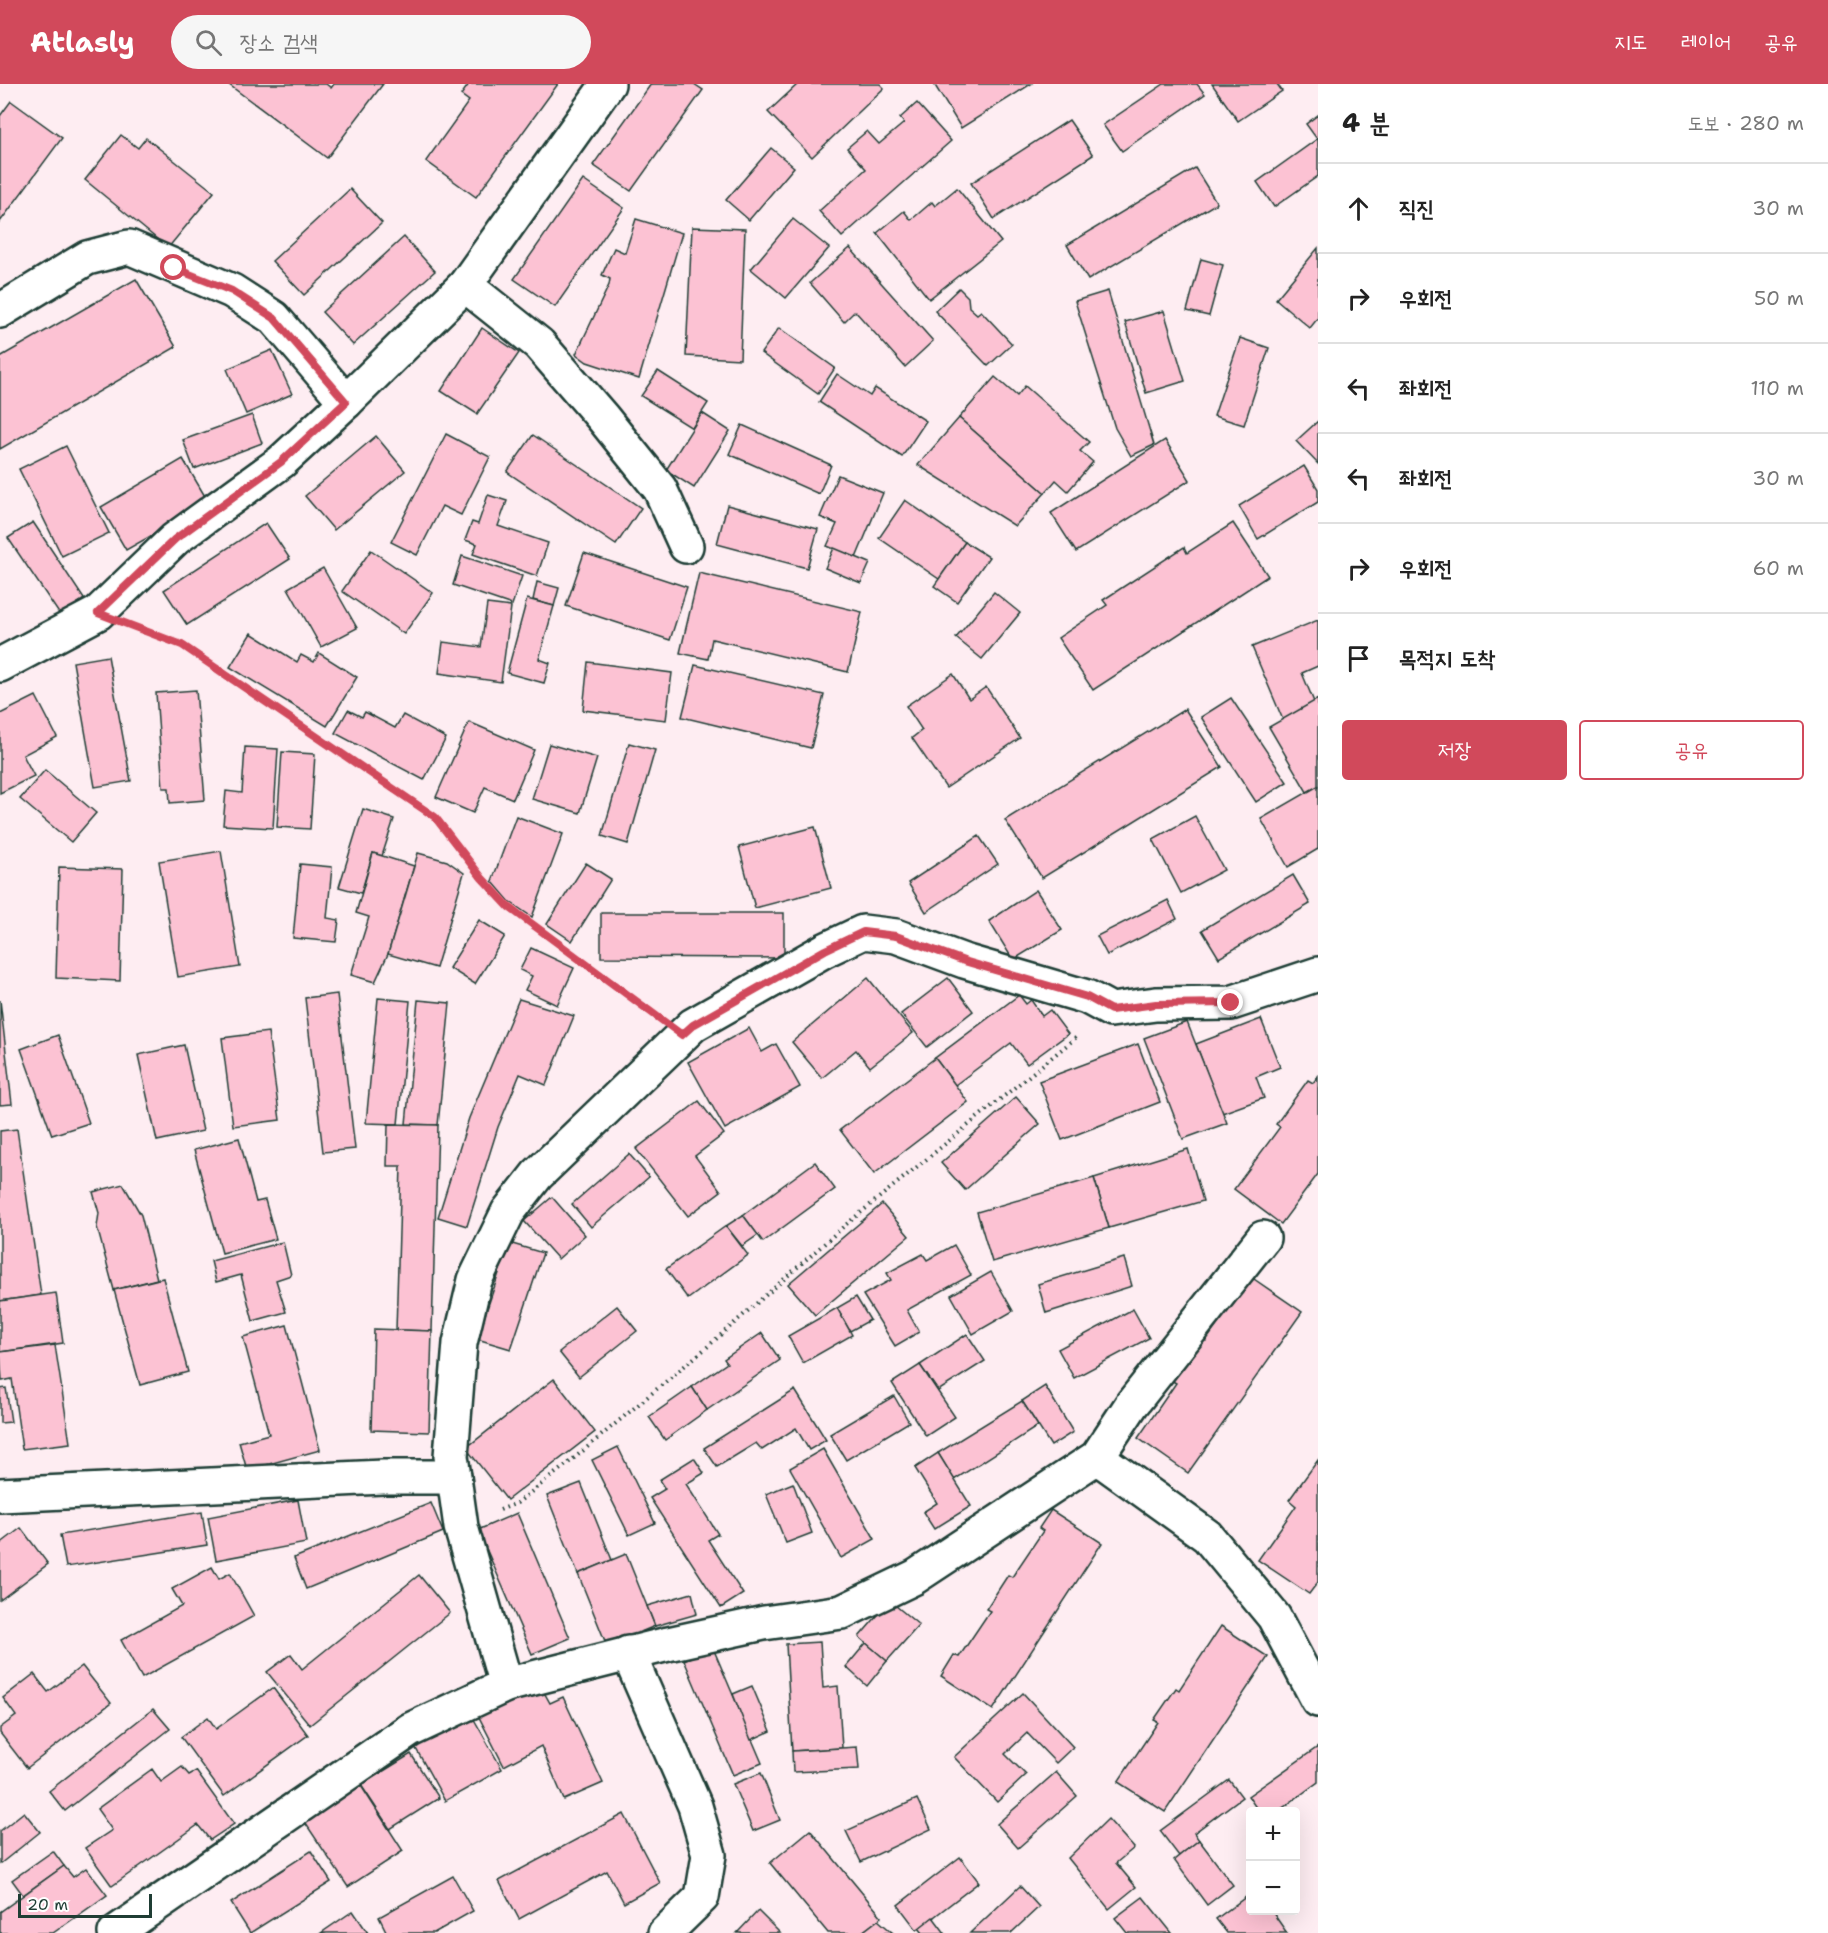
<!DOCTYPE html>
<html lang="ko">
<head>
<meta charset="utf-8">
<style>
	body { margin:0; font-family:"Shantell Sans","Poor Story",sans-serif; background:#f6f6f6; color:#222 }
	.controls { position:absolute; right:18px; bottom:18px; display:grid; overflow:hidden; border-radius:6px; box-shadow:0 6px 24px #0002 }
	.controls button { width:54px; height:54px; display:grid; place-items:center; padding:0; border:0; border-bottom:2px solid #e0e0e0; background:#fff; color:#222; font:30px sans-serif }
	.scale { position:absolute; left:18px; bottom:15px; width:134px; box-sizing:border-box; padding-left:6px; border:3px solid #1f3d34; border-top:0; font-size:16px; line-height:21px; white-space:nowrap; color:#1f3d34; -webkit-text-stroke:4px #fff; paint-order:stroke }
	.stop { position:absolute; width:18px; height:18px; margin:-14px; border:4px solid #d1495b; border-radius:50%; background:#fff }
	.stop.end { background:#d1495b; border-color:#fff; box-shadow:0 2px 6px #0008 }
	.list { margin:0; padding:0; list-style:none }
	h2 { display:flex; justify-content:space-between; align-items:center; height:78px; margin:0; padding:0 24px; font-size:26px }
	h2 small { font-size:20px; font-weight:400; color:#767676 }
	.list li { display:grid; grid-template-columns:39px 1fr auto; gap:18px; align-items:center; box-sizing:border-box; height:90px; padding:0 24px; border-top:2px solid #e0e0e0 }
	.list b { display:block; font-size:22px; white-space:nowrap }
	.list em { font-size:20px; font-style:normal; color:#767676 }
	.actions { display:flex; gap:12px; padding:18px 24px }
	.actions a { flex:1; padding:14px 0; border:2px solid #d1495b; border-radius:6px; text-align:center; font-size:21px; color:#d1495b }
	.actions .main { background:#d1495b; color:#fff }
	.icon { flex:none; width:33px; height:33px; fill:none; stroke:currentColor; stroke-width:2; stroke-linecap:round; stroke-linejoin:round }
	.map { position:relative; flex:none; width:1318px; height:1849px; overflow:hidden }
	header { display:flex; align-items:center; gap:36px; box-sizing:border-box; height:84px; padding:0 30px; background:#d1495b; color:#fff }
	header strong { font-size:28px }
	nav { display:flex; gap:33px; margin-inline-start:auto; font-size:21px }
	.search { width:420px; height:54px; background:#f6f6f6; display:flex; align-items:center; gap:15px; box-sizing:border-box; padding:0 21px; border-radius:33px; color:#767676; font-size:22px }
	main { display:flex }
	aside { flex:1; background:#fff }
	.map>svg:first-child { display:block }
</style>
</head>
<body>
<header>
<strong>Atlasly</strong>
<div class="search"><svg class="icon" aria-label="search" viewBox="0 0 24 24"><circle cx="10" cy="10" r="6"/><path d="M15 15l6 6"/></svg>장소 검색</div>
<nav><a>지도</a><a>레이어</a><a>공유</a></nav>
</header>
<main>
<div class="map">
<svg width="1318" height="1849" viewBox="0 0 1318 1849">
	<rect width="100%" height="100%" fill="#feedf2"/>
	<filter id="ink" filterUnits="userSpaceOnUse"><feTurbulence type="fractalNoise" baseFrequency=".0167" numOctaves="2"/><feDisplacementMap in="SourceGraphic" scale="12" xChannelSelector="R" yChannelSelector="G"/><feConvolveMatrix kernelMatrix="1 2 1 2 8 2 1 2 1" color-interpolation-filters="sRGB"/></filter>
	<g filter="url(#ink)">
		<g fill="#fcc2d3" stroke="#1f3d34" stroke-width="1.5">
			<polygon points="228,0 326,0 331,4 334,0 383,0 327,74"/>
			<polygon points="469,0 558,0 476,113 426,77 469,17 461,11"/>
			<polygon points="651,0 694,0 703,6 631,107 593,81"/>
			<polygon points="798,0 880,0 884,4 812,73 768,28"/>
			<polygon points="934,0 1031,0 961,44"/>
			<polygon points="1164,0 1197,0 1205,10 1122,67 1103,41"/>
			<polygon points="1212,0 1277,0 1282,7 1238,37"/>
			<polygon points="11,17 62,54 0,138 0,32"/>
			<polygon points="917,19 951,57 842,153 819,127 866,85 847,64 867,47 879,60 904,39 900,34"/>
			<polygon points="1318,31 1318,92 1274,123 1257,98 1317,55 1306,40"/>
			<polygon points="1069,36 1093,71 994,135 971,99"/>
			<polygon points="121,51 138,64 146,54 214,108 168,164 85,96"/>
			<polygon points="771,64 794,83 749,136 726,116"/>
			<polygon points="1195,84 1217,119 1088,196 1067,161"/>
			<polygon points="583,96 624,124 555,223 514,195"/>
			<polygon points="957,104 1001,158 929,215 877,149 904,127 911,136 932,118 935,122"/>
			<polygon points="350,105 382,139 304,211 272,177"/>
			<polygon points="636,135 682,149 639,295 587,278 576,270 609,201 610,195 602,191 614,164 625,169"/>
			<polygon points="793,135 829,164 786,214 751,185"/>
			<polygon points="692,143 745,145 740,275 686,272"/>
			<polygon points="404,153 435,187 353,261 322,228"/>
			<polygon points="850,164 933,257 905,283 855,227 844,238 810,199"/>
			<polygon points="1318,164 1318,234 1310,244 1276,215"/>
			<polygon points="1201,175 1223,181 1209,232 1187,227"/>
			<polygon points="136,195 176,263 0,365 0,273"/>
			<polygon points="959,204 968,213 969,223 977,230 981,227 1012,260 988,282 935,227"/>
			<polygon points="1108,207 1154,361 1131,372 1115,344 1075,217"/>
			<polygon points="1164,227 1185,297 1146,309 1125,238"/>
			<polygon points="482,244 519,269 477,330 441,307"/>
			<polygon points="779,244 835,284 818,310 761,269"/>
			<polygon points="1240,254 1269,264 1244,341 1214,332"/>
			<polygon points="272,266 292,310 246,330 227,285"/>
			<polygon points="658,287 708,319 692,344 641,312"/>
			<polygon points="837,290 870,312 875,304 926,337 902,373 819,318"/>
			<polygon points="995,293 1017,312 1025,302 1089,358 1080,367 1093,378 1068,407 1056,396 1045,409 959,334"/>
			<polygon points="702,329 730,347 694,404 666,386"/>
			<polygon points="252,331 262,359 194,385 183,356"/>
			<polygon points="959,334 1045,409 1015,442 918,381"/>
			<polygon points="1318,337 1318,380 1296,357"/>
			<polygon points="742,341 831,381 819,410 729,370"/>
			<polygon points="446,350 490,373 461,431 442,422 417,471 391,458"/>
			<polygon points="533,351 641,424 616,461 507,388"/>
			<polygon points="376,352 405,387 334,446 305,412"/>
			<polygon points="1165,356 1190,396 1076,468 1051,429"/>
			<polygon points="66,362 109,449 62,472 19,385"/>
			<polygon points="183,375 209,419 126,466 101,423"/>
			<polygon points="1304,382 1318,405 1318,418 1258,455 1239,422"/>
			<polygon points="838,391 883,409 856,474 827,462 837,440 820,433"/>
			<polygon points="488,411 507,417 498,442 548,459 537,492 473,470 477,460 465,456 472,438 478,440"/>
			<polygon points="905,416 965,458 939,495 879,454"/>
			<polygon points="727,421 818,445 807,484 717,460"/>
			<polygon points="33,438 84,515 60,531 8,454"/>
			<polygon points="266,439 290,475 187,541 164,506"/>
			<polygon points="1233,439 1268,492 1093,606 1058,554 1107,521 1103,516 1184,463 1187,469"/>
			<polygon points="965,458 989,473 957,518 934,502"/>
			<polygon points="834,464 870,479 861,499 825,484"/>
			<polygon points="371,466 433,509 404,550 342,507"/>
			<polygon points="584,469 687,503 670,556 566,522"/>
			<polygon points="462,472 522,492 512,521 453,501"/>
			<polygon points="323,484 357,544 321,563 288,504"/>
			<polygon points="699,489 862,528 848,588 712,555 708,575 680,569"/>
			<polygon points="537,498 559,504 554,522 533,516"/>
			<polygon points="994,508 1020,529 982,575 956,554"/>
			<polygon points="527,515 554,522 539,575 550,579 544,599 507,589"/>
			<polygon points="487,520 511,523 501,598 439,589 443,558 481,563"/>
			<polygon points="1318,536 1318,582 1302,589 1314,618 1283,636 1252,563"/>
			<polygon points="251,549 297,578 301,571 314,578 319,569 357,593 327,642 230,583"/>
			<polygon points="108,572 131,697 95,703 73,578"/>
			<polygon points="588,578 672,589 666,636 583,626"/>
			<polygon points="695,581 824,611 811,664 682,633"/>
			<polygon points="953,590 969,615 986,603 1020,654 946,704 912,654 922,646 906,622"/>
			<polygon points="196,606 205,716 170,719 169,704 163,704 156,609"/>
			<polygon points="36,612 57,653 23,671 34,692 0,709 0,630"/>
			<polygon points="1231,614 1287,698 1256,718 1201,633"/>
			<polygon points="1318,615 1318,702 1307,708 1269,643"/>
			<polygon points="1185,625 1222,683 1042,794 1005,736"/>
			<polygon points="348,626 362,633 365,628 395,644 403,631 446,654 424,696 335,649"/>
			<polygon points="469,638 534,666 513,715 485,703 473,729 436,713"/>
			<polygon points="629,659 655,666 628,760 602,752"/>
			<polygon points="549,660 597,674 580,729 532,715"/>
			<polygon points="245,663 278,665 273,744 223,741 226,707 242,709"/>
			<polygon points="282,668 315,670 310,745 277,743"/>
			<polygon points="45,686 96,729 71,758 20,715"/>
			<polygon points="1318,702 1318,765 1288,783 1261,735"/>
			<polygon points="363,725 394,735 382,772 373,769 361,809 339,803"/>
			<polygon points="516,732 563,750 532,833 510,818 492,797"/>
			<polygon points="1195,732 1224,786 1181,809 1153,755"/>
			<polygon points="815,743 831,804 755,824 739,763"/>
			<polygon points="979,752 998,780 926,828 908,799"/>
			<polygon points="221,767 240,883 178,893 159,777"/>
			<polygon points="373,769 414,782 388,870 375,898 351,891 369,833 356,829"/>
			<polygon points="418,769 447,777 464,789 436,884 388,870"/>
			<polygon points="586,779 611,795 572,857 547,840"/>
			<polygon points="300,780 332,783 327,834 339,836 336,858 293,854"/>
			<polygon points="59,783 123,785 120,897 56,894"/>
			<polygon points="1293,791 1310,820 1219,874 1202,846"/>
			<polygon points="1036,806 1062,846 1013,876 989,837"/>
			<polygon points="1168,816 1177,835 1107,871 1097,852"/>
			<polygon points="601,829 784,829 784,874 601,873"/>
			<polygon points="479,836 505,852 475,900 449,884"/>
			<polygon points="531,864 574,884 557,921 525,906 532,892 520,886"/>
			<polygon points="868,894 913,949 870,983 856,966 822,994 792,958"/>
			<polygon points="948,894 973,927 927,963 901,930"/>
			<polygon points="337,910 355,1065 323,1068 305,914"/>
			<polygon points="1019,911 1026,920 1031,916 1042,932 1050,926 1068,950 1027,980 1011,959 955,1001 935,974"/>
			<polygon points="378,914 410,917 398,1040 366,1039"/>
			<polygon points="519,915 574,932 546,1001 520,990 498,1043 467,1142 438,1133 469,1034"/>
			<polygon points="0,916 12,1020 0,1021"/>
			<polygon points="418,916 450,919 438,1041 406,1040"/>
			<polygon points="1261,935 1280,983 1256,993 1264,1014 1222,1029 1196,960"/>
			<polygon points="1187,938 1227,1039 1183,1055 1144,954"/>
			<polygon points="749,944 762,968 776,960 800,1003 725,1045 688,978"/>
			<polygon points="268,948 280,1036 233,1042 222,954"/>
			<polygon points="58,951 89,1039 52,1051 21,965"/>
			<polygon points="1138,960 1160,1018 1062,1056 1039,997"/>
			<polygon points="184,961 203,1047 157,1057 138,971"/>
			<polygon points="935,974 968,1018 874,1090 840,1046"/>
			<polygon points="1318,992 1318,1090 1281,1140 1234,1105 1280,1043 1276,1040 1308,996 1313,999"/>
			<polygon points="1016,1013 1040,1040 965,1106 941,1079"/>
			<polygon points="699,1017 724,1050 695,1072 721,1107 688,1132 636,1065"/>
			<polygon points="388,1040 438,1041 432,1247 396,1246 401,1082 387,1082"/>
			<polygon points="17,1045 41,1211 0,1217 0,1047"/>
			<polygon points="239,1054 256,1118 265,1116 276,1155 222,1169 194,1066"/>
			<polygon points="1188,1065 1203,1117 1109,1144 1094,1094"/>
			<polygon points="629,1070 649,1093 591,1143 572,1120"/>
			<polygon points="815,1078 835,1105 763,1158 743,1131"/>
			<polygon points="1094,1094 1109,1144 992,1178 977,1128"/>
			<polygon points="123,1100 141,1131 157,1195 114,1206 97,1143 99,1129 93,1108"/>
			<polygon points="552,1113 585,1151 558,1175 524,1137"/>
			<polygon points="882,1120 909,1152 815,1231 788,1200"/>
			<polygon points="743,1131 758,1151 742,1162 726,1142"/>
			<polygon points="726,1142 748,1171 688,1215 666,1185"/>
			<polygon points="283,1158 291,1191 276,1196 286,1228 253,1237 241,1191 216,1198 211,1177"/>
			<polygon points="509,1159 543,1169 511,1265 477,1255"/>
			<polygon points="954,1161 971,1191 907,1226 919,1248 895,1262 863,1211 891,1196 887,1189 923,1170 927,1176"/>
			<polygon points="1124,1174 1132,1202 1046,1229 1038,1200"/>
			<polygon points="991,1188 1013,1227 973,1250 951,1211"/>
			<polygon points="1251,1193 1302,1228 1188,1389 1138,1354 1176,1299 1169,1295 1199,1252 1206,1257"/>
			<polygon points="163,1194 188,1288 140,1301 114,1206"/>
			<polygon points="56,1209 63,1259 0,1268 0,1217"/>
			<polygon points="856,1213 870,1236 850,1247 837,1224"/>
			<polygon points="617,1222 637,1247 579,1293 559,1268"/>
			<polygon points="837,1224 852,1251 803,1279 788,1252"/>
			<polygon points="1133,1225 1149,1254 1074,1294 1058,1265"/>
			<polygon points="287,1241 320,1366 247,1386 239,1358 269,1350 243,1253"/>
			<polygon points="374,1245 432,1247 429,1348 371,1346"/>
			<polygon points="762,1249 780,1276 707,1326 692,1303 727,1279 724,1275"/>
			<polygon points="967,1250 985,1277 938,1307 920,1281"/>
			<polygon points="55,1261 70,1359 22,1365 12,1295 2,1297 0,1268"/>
			<polygon points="920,1281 955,1333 926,1352 892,1299"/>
			<polygon points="554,1295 595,1348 507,1416 466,1364"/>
			<polygon points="1045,1302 1073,1348 1051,1362 1022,1317"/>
			<polygon points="692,1303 707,1326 665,1356 649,1333"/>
			<polygon points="6,1304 11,1338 0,1339 0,1305"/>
			<polygon points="795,1306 826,1356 809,1366 796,1344 762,1366 756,1359 717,1383 704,1364"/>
			<polygon points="894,1312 909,1338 846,1376 830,1350"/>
			<polygon points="1022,1317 1038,1342 954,1396 938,1369"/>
			<polygon points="618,1363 655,1439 629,1451 592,1376"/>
			<polygon points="823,1365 875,1455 841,1474 790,1384"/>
			<polygon points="938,1369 971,1422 934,1445 923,1428 937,1419 915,1384"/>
			<polygon points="694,1374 704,1389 686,1400 718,1450 708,1456 743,1510 721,1524 650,1414 665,1405 659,1396"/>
			<polygon points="1318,1376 1318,1498 1309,1510 1258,1476 1296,1422 1289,1416"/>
			<polygon points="581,1399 612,1476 578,1490 547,1412"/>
			<polygon points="793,1399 812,1449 786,1459 766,1410"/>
			<polygon points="298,1416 306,1459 216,1476 208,1433"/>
			<polygon points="431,1419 443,1448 306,1505 294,1474"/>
			<polygon points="1051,1426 1102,1459 993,1626 941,1592 954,1571 959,1573 990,1527 986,1525 1008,1491 1012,1493 1043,1447 1039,1444"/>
			<polygon points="202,1428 207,1461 66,1483 60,1451"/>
			<polygon points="517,1429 570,1554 532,1570 478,1446"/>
			<polygon points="21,1444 48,1480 0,1516 0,1460"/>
			<polygon points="626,1470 655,1542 607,1562 578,1490"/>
			<polygon points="212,1483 219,1495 230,1489 254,1532 142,1594 121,1556 182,1522 172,1505"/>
			<polygon points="419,1491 450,1529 310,1641 267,1588 291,1570 302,1585"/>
			<polygon points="692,1509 697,1530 655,1542 647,1522"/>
			<polygon points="890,1517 919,1541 887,1577 859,1553"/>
			<polygon points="1221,1542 1268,1573 1165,1728 1118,1698 1158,1638 1154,1636 1176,1604 1179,1606"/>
			<polygon points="820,1558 823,1604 838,1602 842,1664 792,1667 786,1560"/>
			<polygon points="866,1559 887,1577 867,1602 846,1583"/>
			<polygon points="713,1564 762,1679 733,1691 684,1576"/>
			<polygon points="82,1582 111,1619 27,1684 0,1649 0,1644 16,1632 3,1614 34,1590 48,1608"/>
			<polygon points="540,1601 550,1619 563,1613 603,1699 564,1716 541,1662 504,1682 479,1633"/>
			<polygon points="752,1602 771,1647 751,1656 733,1610"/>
			<polygon points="273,1604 308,1651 224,1712 181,1653 208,1633 216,1645"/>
			<polygon points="1023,1609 1073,1663 1056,1679 1027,1649 1005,1670 1026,1691 997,1718 954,1673"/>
			<polygon points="153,1625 170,1645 65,1727 49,1707"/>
			<polygon points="471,1630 502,1685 445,1717 414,1661"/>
			<polygon points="857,1663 859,1685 793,1688 792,1667"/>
			<polygon points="1318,1663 1318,1698 1277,1728 1259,1728 1248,1712"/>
			<polygon points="411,1670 439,1714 390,1745 361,1701"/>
			<polygon points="182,1683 189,1691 196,1687 234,1740 210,1756 198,1741 112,1802 85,1764 112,1746 97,1725 152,1685 161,1698"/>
			<polygon points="1056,1688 1077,1712 1018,1764 997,1740"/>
			<polygon points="761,1689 780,1736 753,1747 733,1700"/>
			<polygon points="356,1694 403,1767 348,1803 300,1731"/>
			<polygon points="1229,1696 1242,1713 1194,1749 1199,1756 1179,1772 1160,1747"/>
			<polygon points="917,1715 931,1745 861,1778 846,1747"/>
			<polygon points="24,1728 40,1748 0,1780 0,1747"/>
			<polygon points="624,1730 660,1799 624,1819 607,1787 519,1835 499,1797"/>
			<polygon points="1108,1735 1134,1764 1116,1779 1136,1803 1109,1825 1068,1774"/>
			<polygon points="810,1746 882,1833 861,1849 828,1849 770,1779"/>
			<polygon points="1199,1756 1233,1801 1207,1821 1174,1776"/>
			<polygon points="53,1767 64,1782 23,1811 12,1796"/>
			<polygon points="311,1767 331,1798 250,1849 231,1819"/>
			<polygon points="960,1773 979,1798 917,1846 898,1821"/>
			<polygon points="64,1782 73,1793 86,1784 107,1811 53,1849 0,1849 0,1828"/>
			<polygon points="453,1792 473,1827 434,1849 387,1849 379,1833"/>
			<polygon points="1020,1802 1039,1823 1011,1849 970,1849"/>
			<polygon points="1250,1810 1250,1826 1271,1826 1287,1849 1227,1849 1216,1835"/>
			<polygon points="1143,1813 1172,1849 1127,1849 1115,1834"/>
			<polygon points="353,1827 368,1849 321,1849"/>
			<polygon points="758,1827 780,1849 737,1849"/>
			<polygon points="933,1833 945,1849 923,1849 919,1844"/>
			<polygon points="878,1836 893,1849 861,1849"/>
		</g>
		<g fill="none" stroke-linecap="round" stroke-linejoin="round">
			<defs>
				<g id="minor">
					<polyline points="465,201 539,260 603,334 660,405 686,462"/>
					<polyline points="0,227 87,174 129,163 232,207 274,234 346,318"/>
					<polyline points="0,581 98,529 175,455 281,378 346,318 465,201 608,0"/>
					<polyline points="1097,1373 1207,1452 1274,1533 1318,1616"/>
					<polyline points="0,1411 383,1393 454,1393"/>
					<polyline points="628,1569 695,1722 709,1771 702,1813 665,1849"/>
					<polyline points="506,1601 461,1443 451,1372 460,1259 475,1196 508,1128 537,1091 693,941 825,866 863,848 896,852 964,877 1087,913 1111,926 1156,920 1231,919 1318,890"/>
					<polyline points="115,1849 410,1646 506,1601 668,1560 764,1539 842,1528 915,1493 1097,1373 1132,1320 1263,1154"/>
				</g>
			</defs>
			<use href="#minor" stroke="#1f3d34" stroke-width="38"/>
			<g stroke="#1f3d34" stroke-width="4" stroke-dasharray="1.5 4.5" stroke-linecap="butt">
				<polyline points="138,545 182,561 435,733 481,794 509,823 651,928"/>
				<polyline points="500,1426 517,1419 566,1381 706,1264 843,1143 1078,952"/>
			</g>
			<use href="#minor" stroke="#fff" stroke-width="33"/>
		</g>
	</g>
	<g fill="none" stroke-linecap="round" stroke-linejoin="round" filter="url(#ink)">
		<polyline stroke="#d1495b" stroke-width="8" points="174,184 232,207 274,234 346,318 281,378 175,455 98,529 182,561 435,733 482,794 509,823 682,951 693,941 825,866 863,848 896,852 964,877 1087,913 1111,926 1156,920 1231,919"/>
	</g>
</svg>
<div class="controls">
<button>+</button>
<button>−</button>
</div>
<div class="scale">20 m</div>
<div class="stop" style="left:174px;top:184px"></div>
<div class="stop end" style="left:1231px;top:919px"></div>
</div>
<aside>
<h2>4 분<small>도보 · 280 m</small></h2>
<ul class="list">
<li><svg class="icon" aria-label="ahead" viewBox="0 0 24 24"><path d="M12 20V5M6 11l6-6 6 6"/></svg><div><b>직진</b></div><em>30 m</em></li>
<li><svg class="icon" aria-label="right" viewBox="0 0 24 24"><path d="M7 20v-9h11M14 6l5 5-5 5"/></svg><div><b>우회전</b></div><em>50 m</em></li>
<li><svg class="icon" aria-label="left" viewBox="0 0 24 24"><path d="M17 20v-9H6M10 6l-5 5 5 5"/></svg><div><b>좌회전</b></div><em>110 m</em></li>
<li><svg class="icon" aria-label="left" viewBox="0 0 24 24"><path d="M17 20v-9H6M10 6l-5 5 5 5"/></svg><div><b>좌회전</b></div><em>30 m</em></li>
<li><svg class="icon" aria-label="right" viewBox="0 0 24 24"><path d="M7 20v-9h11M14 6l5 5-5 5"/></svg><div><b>우회전</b></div><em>60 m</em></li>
<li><svg class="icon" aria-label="arrive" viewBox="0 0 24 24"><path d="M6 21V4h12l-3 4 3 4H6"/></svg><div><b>목적지 도착</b></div></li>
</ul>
<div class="actions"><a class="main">저장</a><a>공유</a></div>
</aside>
</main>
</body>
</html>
